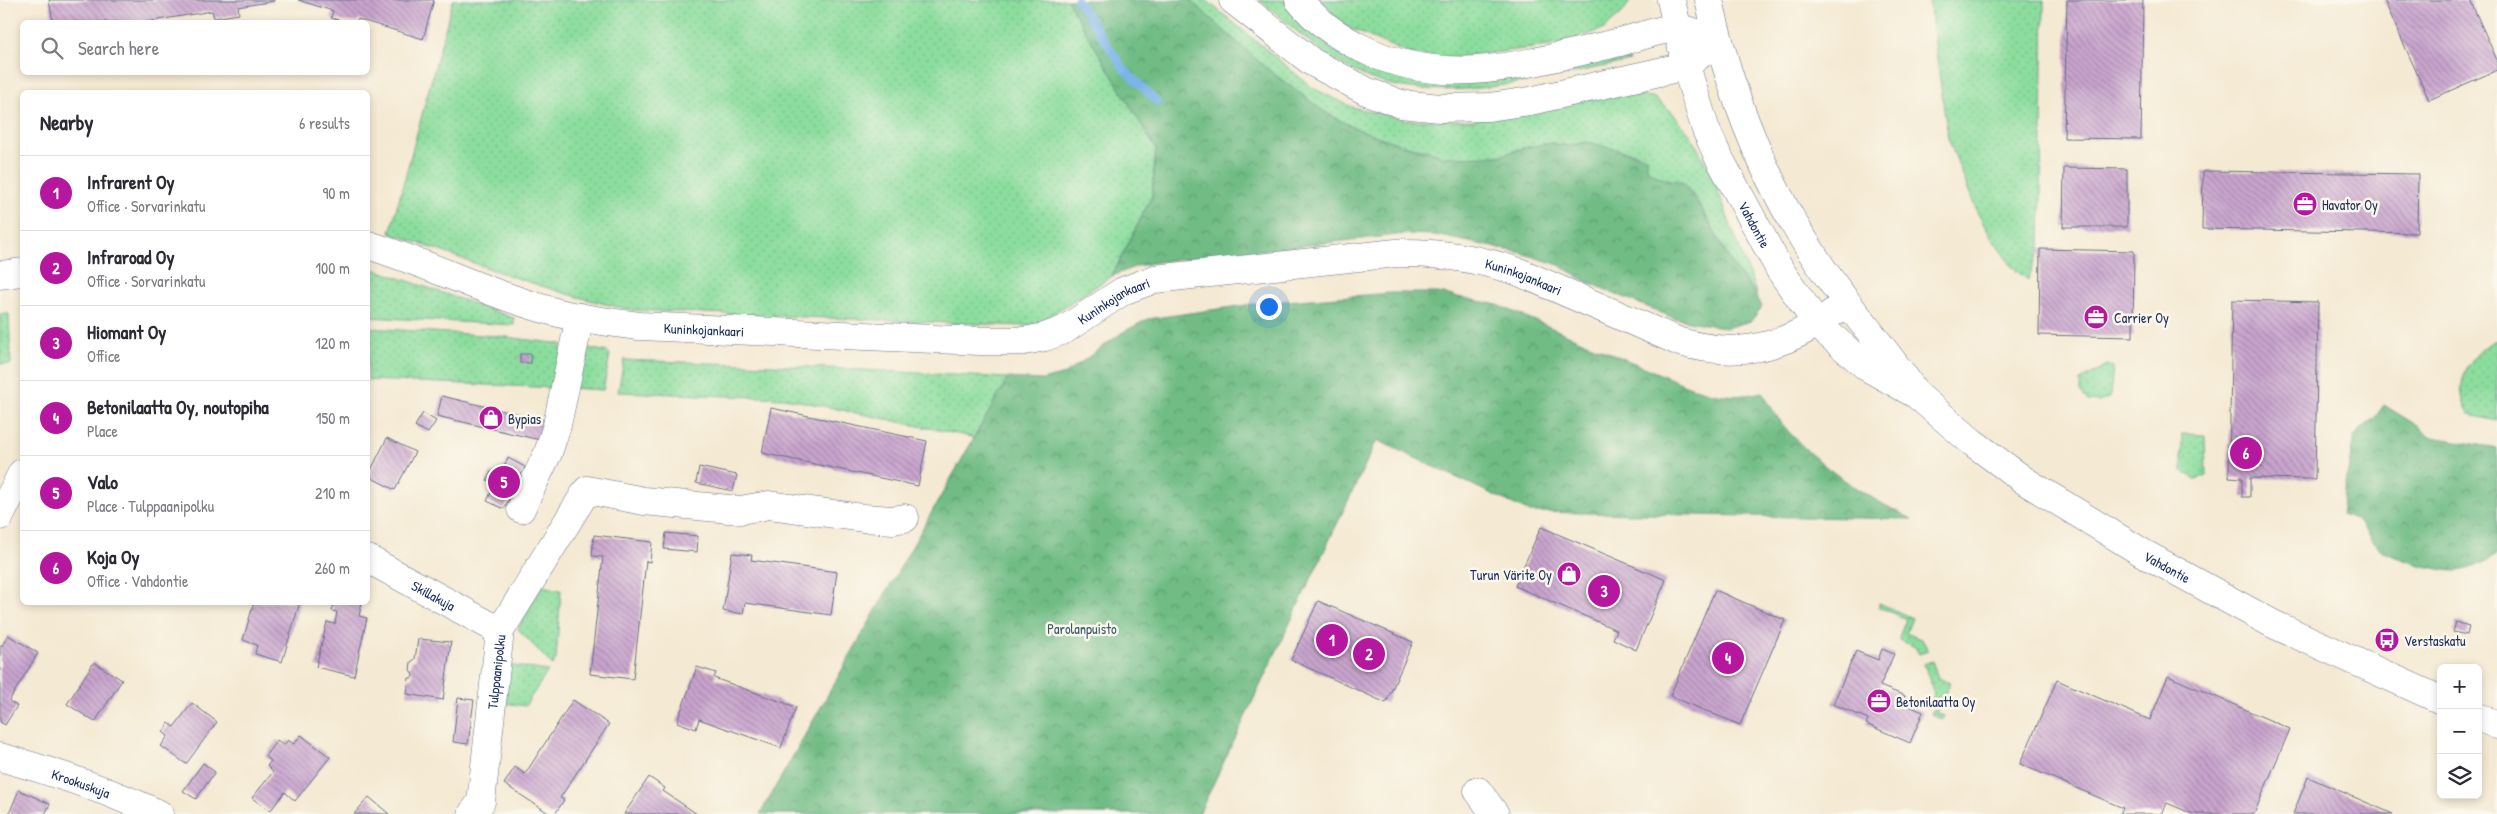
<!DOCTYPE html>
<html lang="en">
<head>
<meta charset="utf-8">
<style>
	body { margin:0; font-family:"Patrick Hand",sans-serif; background:#f7f7f7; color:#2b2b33 }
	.controls { position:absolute; right:15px; bottom:15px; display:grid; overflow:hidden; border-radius:8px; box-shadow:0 2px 8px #0003 }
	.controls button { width:45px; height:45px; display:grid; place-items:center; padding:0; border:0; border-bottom:1px solid #e1e1e2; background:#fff; color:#2b2b33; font:25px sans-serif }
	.you { position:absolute; left:1268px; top:306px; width:18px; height:18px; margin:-12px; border:4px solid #fff; border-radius:50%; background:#1a73e8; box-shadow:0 0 0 8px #1a73e833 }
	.badge { display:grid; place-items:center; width:32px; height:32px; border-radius:50%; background:#b5179e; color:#fff; font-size:16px; font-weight:700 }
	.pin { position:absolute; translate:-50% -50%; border:2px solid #fff; box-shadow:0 1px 5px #0006 }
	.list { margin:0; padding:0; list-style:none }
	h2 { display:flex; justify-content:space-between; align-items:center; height:65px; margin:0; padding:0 20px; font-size:21px }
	h2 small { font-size:16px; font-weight:400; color:#7c7c81 }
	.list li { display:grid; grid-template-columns:32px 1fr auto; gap:15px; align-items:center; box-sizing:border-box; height:75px; padding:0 20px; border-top:1px solid #e1e1e2 }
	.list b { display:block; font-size:19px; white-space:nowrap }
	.list p { margin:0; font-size:16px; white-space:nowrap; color:#7c7c81 }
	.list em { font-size:16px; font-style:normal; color:#7c7c81 }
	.icon { flex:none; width:28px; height:28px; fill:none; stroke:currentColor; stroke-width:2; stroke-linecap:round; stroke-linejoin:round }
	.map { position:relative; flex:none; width:2497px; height:814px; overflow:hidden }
	.search { position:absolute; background:#fff; box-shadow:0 2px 8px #0003; left:20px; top:20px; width:350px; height:55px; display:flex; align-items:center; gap:12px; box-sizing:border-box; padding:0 18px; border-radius:8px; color:#7c7c81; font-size:19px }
	.panel { position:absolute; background:#fff; box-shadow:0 2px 8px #0003; left:20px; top:90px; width:350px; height:515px; border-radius:8px }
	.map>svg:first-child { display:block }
</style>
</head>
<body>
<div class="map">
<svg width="2497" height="814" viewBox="0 0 2497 814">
	<defs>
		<pattern id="green-dots" width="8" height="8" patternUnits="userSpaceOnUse" patternTransform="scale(1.25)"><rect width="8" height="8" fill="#8bdd9d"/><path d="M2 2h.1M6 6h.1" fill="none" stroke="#77be8a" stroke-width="1.8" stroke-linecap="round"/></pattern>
		<pattern id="forest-crowns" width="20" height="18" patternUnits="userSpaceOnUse" patternTransform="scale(1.25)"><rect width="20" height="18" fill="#70bc84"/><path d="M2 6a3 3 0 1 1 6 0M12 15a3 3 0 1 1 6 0" fill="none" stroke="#5b996f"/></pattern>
		<pattern id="building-back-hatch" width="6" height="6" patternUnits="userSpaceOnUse" patternTransform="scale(1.25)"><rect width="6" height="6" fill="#c9a4ce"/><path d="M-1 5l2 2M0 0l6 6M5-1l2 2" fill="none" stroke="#a286aa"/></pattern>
	</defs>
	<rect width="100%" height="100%" fill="#fbf7ec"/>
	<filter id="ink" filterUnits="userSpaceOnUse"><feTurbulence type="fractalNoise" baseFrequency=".02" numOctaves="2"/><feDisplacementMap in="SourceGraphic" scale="10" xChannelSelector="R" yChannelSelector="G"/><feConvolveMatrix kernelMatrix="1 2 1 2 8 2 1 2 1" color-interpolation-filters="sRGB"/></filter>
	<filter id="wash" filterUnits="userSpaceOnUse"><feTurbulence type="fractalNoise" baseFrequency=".0096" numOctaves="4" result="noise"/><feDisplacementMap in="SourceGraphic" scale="20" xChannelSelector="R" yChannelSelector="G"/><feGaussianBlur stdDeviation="1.12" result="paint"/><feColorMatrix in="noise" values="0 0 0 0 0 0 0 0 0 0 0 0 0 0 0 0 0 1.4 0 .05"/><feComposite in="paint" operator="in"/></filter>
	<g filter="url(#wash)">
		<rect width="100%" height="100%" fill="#f4e9d2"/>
		<g fill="url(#green-dots)" stroke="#53867e">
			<path d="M453,0H1067L1156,149L1152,196L1112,276L1040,322L1025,326L632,310C549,293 470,261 390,233Z"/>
			<path d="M1190,0H1206L1313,88L1352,107L1407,120H1474L1593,98L1627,95L1653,97L1671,111L1691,136L1711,173L1757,295L1734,267L1697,200L1681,181C1656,180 1649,173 1637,153L1616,150L1587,142L1568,146L1551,143L1523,148L1499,156L1442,157L1436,153L1402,145L1357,129L1326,113L1266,68Z"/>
			<path d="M1260,0H1284L1325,44L1346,57L1367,68L1415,79L1626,51L1630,61C1553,76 1437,108 1364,76C1323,58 1293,27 1260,0Z"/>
			<polygon points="1320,0 1631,0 1622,13 1604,29 1557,45 1441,59 1407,53 1345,26"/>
			<polygon points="1929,0 2044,0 2040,249 2028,280 2013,268 1991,237 1977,212 1948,138"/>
			<polygon points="368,267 514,318 514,325 368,317"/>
			<polygon points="0,314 9,314 11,364 0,364"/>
			<polygon points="368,328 498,336 562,344 559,388 368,380"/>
			<path d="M2493,341H2497V421L2470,415C2451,388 2467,357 2493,341Z"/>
			<polygon points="583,347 608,352 610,355 603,390 569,388"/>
			<polygon points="624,360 773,365 1008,378 976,438 785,398 618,392"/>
			<polygon points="2107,365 2113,367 2110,397 2099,402 2088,401 2080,392 2080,381"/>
			<polygon points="2182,434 2205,435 2206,476 2195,479 2182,471"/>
			<polygon points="542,586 561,590 556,659 552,665 518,629"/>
			<polygon points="1879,603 1912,618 1906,633 1923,640 1928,651 1919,654 1915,647 1900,640 1899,637 1906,619 1879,607"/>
			<polygon points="1932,661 1938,678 1950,683 1936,713 1944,716 1943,720 1931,714 1934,707 1930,706 1934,694 1924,664"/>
			<polygon points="508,665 548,671 525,706 505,703"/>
		</g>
		<g fill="url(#forest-crowns)" stroke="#467671">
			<path d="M1067,0H1190L1266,68L1326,113L1357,129L1402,145L1436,153L1442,157L1499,156L1523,148L1551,143L1568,146L1587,142L1647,157V170L1665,180L1681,181C1704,207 1714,237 1733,266C1743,281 1755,291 1762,307L1751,321L1725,328L1674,318L1585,281L1559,265L1518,252L1435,235L1405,234L1158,262L1137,266L1112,276L1152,196L1156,149Z"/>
			<path d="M1391,293H1438L1498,305L1688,386C1717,395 1732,399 1762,392C1769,403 1775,415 1783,425C1818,467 1863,495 1912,519L1530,512L1377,440L1199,814H760L1008,378L1042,380L1065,374L1123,332L1148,319L1260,303Z"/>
			<path d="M2384,405L2418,426L2427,436L2497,448V555C2485,561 2471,570 2457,571C2442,572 2386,558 2377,546C2361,528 2367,522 2341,514L2354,436L2375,417Z"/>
		</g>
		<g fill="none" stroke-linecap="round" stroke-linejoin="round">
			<polyline stroke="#7cb3eb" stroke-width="8" points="1077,0 1124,69 1157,102"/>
		</g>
		<g id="blocks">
			<g fill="url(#building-back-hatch)">
				<polygon points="49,0 274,0 274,1 238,7 239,14 214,18 212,11 146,22 53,22"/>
				<polygon points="298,0 434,0 423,39 358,19 357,22 346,22 331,18 333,11"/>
				<polygon points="2067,0 2143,0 2141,139 2064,138"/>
				<polygon points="2384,0 2470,0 2497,60 2497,70 2429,100"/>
				<polygon points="2064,168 2127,169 2127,227 2063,227"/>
				<polygon points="2203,171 2418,174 2417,233 2202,229"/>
				<polygon points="2040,249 2134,251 2133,337 2039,335"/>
				<polygon points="2232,300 2318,302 2315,479 2250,478 2250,497 2242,497 2242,478 2229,477"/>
				<rect x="520" y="354" width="11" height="9"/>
				<polygon points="442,396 545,421 540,440 437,416"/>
				<polygon points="771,408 927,441 918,486 762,453"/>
				<polygon points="423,413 436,421 428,433 415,426"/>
				<polygon points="387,438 415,452 395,490 368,476"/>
				<polygon points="508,458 525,467 504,509 487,501 495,484 487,480 491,472 499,476"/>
				<polygon points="699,467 737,475 733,491 696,483"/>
				<polygon points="1541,527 1666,580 1636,650 1613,639 1617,630 1515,586"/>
				<polygon points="666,533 698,536 697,552 664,549"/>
				<polygon points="594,535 652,542 650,562 646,561 633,679 590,674 603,557 592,556"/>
				<polygon points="732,553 752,555 751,560 837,572 831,615 745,603 743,614 723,611"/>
				<polygon points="1715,590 1785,620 1740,725 1670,696"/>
				<polygon points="1318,601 1413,642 1386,703 1291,660"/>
				<polygon points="254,602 300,602 282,662 255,654 257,645 243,640"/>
				<polygon points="334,602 362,602 359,616 367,618 354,676 316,667 327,622 335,624 337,612 332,611"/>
				<polygon points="2456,622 2469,626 2467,635 2453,632"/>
				<polygon points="8,635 38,653 9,701 17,706 5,725 0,722 0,645 2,646"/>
				<polygon points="418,639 451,642 443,700 407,694 409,678 412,678 413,674 410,670 411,662 415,659"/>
				<polygon points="1882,649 1894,654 1880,686 1905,696 1902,703 1923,712 1910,743 1866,724 1868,719 1833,704 1856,651 1878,660"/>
				<polygon points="94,662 122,680 95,722 67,704"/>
				<polygon points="697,667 716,673 714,678 796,707 781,748 699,719 696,729 677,722"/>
				<polygon points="2168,676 2290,729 2254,814 2193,814 2167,803 2162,814 2120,814 2123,808 2020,764 2057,680 2150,720"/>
				<polygon points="458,698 474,700 468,744 453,742"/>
				<polygon points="573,700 609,724 560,798 564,800 555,814 550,814 504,784 515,767 525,774"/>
				<polygon points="192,703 217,722 186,764 161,746 168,736 163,732 169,723 174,727"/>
				<polygon points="301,735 330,757 295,801 285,792 270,811 252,798 273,772 267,766 271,761 265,756 277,740 284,745 288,740 294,744"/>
				<polygon points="203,763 215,772 196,799 183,791"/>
				<polygon points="649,777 665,788 663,791 697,814 624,814"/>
				<polygon points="2308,777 2393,814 2293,814"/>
				<polygon points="19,790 50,804 45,814 9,814"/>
				<polygon points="369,797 389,814 354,814"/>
			</g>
		</g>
	</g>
	<g filter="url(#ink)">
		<use href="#blocks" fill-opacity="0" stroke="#677087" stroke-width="1"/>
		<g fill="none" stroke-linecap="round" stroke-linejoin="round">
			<defs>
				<g id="minor">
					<path id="s1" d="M1671,0L1686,66L1706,130L1718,156L1780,270L1818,325L1867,367L1917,395L1972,442L2025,481L2143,553L2273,624L2441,700"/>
					<path d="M1709,0C1729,90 1763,179 1814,256C1844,303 1882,344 1914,391"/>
					<path id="s2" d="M368,245C434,265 498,299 567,315C591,320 615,323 639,326L980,341H1024L1045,337L1064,330L1123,291L1155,279L1396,253C1439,252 1478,258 1519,272L1680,342C1747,361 1793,344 1846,303"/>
					<polyline points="0,275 22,272"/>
					<polyline points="521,509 548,453 557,425 580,317"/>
					<polyline points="0,516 22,473"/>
					<path id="s3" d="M368,559L500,631"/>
					<polyline points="2478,717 2497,725"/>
					<path id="s4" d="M0,757C55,772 107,790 159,814"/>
					<polyline points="1478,791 1495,814"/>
					<path id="s5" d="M472,814L481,802L500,631L587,490L644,501L740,510L769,505L863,518L893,520L905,518"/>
				</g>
				<g id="highway">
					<polyline points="1233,0 1312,62 1366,91 1401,104 1440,108 1489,107 1530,101 1686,66 1718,40"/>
					<path d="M1299,0C1317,22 1336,35 1361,48C1445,90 1525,64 1612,44C1626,41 1666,27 1678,28C1691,30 1705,36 1718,40"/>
				</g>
			</defs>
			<use href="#minor" stroke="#677087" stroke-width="29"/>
			<use href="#highway" stroke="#677087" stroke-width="29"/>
			<use href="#minor" stroke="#fff" stroke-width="28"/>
			<use href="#highway" stroke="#fff" stroke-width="28"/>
		</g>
	</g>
	<defs>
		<symbol id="office-disc" viewBox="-11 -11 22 22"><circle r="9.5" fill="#b5179e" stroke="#fbf7ec"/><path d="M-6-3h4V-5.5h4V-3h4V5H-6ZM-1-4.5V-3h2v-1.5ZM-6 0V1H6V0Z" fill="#fff"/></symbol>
		<symbol id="shop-disc" viewBox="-11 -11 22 22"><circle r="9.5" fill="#b5179e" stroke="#fbf7ec"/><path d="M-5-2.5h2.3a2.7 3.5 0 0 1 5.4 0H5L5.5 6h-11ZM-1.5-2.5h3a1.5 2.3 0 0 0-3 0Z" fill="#fff"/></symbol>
		<symbol id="bus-disc" viewBox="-11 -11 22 22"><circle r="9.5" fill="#b5179e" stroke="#fbf7ec"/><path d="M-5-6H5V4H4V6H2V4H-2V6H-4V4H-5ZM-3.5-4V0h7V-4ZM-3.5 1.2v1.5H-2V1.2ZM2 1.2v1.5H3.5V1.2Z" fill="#fff"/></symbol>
	</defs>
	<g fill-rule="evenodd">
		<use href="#office-disc" x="2291" y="190" width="28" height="28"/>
		<use href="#office-disc" x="2082" y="303" width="28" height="28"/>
		<use href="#shop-disc" x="477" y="404" width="28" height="28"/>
		<use href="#shop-disc" x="1555" y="560" width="28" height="28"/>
		<use href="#bus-disc" x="2373" y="626" width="28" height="28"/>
		<use href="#office-disc" x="1865" y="687" width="28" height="28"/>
	</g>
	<g text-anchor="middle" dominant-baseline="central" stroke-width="5" stroke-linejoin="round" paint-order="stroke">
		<g font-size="14" fill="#1b2f5e" stroke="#fbf7ec" text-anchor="start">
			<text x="2322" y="204">Havator Oy</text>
			<text x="2114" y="317">Carrier Oy</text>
			<text x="508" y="418">Bypias</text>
			<text x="1552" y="574" text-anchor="end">Turun Värite Oy</text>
			<text x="2404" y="640">Verstaskatu</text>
			<text x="1896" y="701">Betonilaatta Oy</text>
		</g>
		<g font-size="14" fill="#1b2f5e" stroke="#fbf7ec">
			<text stroke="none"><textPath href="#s1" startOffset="241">Vahdontie</textPath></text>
			<text stroke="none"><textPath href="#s2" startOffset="1189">Kuninkojankaari</textPath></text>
			<text stroke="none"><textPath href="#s2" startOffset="769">Kuninkojankaari</textPath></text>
			<text stroke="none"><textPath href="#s2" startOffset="349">Kuninkojankaari</textPath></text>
			<text stroke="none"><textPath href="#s1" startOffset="786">Vahdontie</textPath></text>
			<text stroke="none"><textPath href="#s3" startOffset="75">Skillakuja</textPath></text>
			<text stroke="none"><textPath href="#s5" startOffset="146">Tulppaanipolku</textPath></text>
			<text stroke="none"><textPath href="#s4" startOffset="85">Krookuskuja</textPath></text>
		</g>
		<g font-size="14" fill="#375a6e" stroke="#fbf7ec">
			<text x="1082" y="628">Parolanpuisto</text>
		</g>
	</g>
</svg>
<div class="controls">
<button>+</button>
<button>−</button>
<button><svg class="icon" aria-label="layers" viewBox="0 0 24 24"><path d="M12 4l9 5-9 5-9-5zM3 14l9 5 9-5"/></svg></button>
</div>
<div class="you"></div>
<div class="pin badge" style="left:1332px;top:640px">1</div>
<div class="pin badge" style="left:1369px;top:654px">2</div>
<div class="pin badge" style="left:1604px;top:591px">3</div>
<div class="pin badge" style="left:1728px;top:658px">4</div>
<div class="pin badge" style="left:504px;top:482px">5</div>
<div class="pin badge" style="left:2246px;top:453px">6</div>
<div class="search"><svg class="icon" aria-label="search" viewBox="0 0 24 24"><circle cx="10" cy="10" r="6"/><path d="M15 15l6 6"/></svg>Search here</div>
<section class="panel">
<h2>Nearby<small>6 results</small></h2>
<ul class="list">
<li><span class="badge">1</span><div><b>Infrarent Oy</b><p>Office · Sorvarinkatu</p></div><em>90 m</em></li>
<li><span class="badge">2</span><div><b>Infraroad Oy</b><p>Office · Sorvarinkatu</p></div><em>100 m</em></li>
<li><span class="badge">3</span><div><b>Hiomant Oy</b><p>Office</p></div><em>120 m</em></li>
<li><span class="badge">4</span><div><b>Betonilaatta Oy, noutopiha</b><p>Place</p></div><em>150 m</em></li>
<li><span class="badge">5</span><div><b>Valo</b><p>Place · Tulppaanipolku</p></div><em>210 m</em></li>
<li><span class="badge">6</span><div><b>Koja Oy</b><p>Office · Vahdontie</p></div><em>260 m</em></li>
</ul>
</section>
</div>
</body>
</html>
